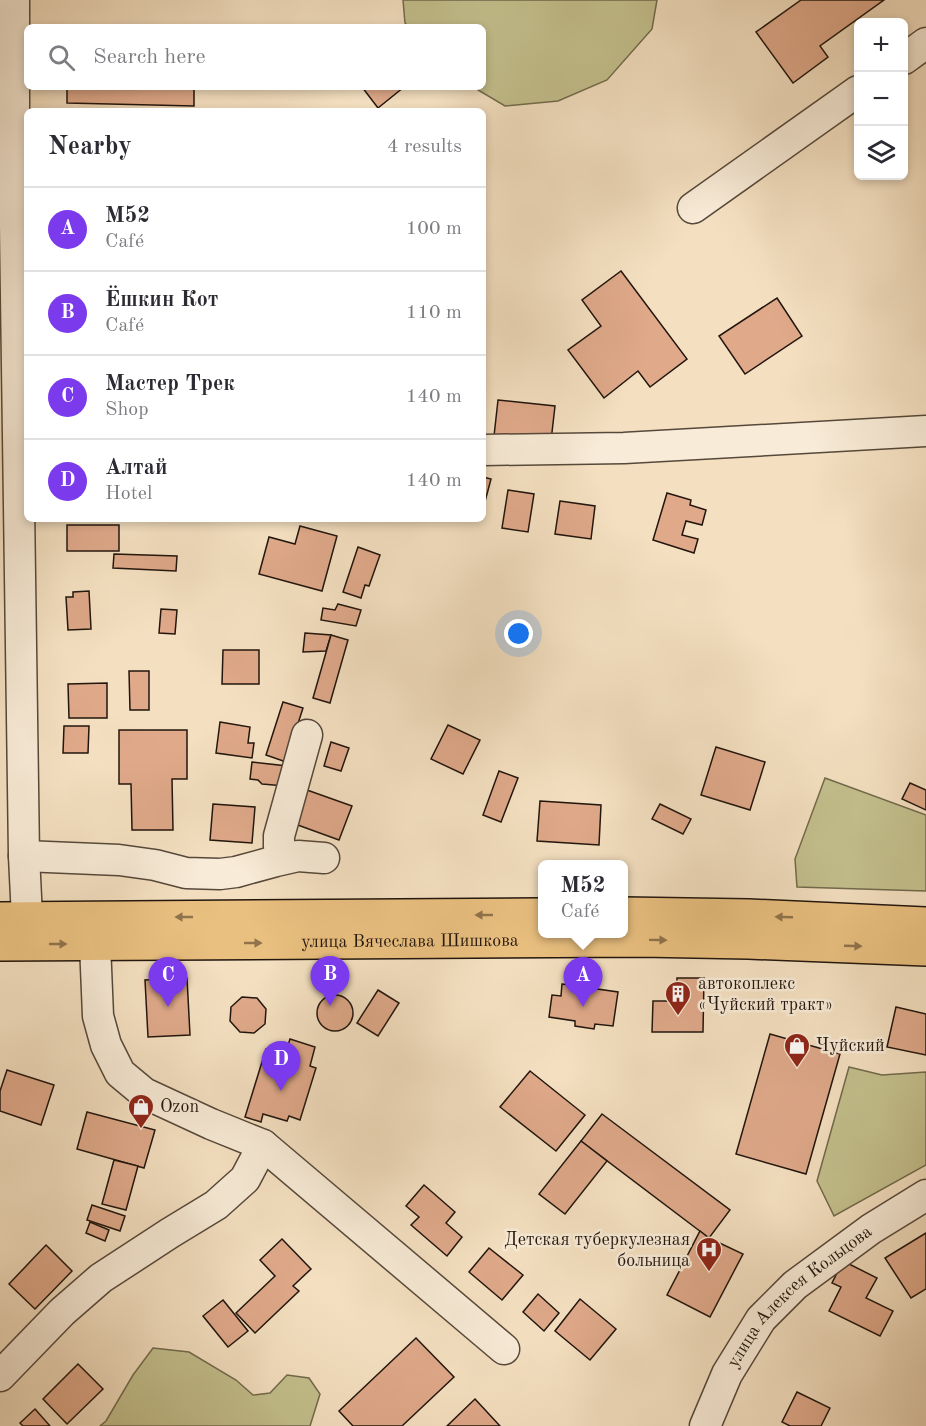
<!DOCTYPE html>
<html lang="en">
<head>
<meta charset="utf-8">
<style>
	body { margin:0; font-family:"Old Standard TT",serif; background:#f7f7f7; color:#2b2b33 }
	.controls { position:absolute; right:18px; top:18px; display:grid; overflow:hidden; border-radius:9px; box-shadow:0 3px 9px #0003 }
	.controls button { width:54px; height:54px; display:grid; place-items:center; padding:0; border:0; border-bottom:2px solid #e1e1e2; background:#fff; color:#2b2b33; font:30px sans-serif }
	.you { position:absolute; left:519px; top:634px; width:21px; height:21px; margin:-15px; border:4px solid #fff; border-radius:50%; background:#1a73e8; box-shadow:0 0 0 9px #1a73e833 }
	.badge { display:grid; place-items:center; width:39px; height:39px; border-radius:50%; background:#7c3aed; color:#fff; font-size:20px; font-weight:700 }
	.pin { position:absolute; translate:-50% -50px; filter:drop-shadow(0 2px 3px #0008) }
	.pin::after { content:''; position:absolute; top:32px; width:21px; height:18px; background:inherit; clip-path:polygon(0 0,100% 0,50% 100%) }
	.popup { position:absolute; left:538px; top:860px; width:90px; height:78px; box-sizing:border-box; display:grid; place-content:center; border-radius:9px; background:#fff; filter:drop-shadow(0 2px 4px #0005); font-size:20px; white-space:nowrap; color:#7c7c81 }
	.popup b { font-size:22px; color:#2b2b33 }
	.popup::after { content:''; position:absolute; left:50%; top:100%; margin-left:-12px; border:12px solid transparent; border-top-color:#fff }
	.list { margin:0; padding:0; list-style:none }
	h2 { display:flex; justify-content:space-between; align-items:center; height:78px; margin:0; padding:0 24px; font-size:26px }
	h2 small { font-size:20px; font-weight:400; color:#7c7c81 }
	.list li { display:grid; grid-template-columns:39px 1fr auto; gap:18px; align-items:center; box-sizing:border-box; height:84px; padding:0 24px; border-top:2px solid #e1e1e2 }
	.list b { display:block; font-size:22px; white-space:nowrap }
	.list p { margin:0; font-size:20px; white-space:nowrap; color:#7c7c81 }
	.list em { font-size:20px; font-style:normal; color:#7c7c81 }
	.icon { flex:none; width:33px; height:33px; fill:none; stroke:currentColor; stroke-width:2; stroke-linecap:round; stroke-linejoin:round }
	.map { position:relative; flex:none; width:926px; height:1426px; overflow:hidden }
	.search { position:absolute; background:#fff; box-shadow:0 3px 9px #0003; left:24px; top:24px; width:462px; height:66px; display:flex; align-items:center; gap:15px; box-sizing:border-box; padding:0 21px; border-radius:9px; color:#7c7c81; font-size:22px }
	.panel { position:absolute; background:#fff; box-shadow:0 3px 9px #0003; left:24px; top:108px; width:462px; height:414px; border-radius:9px }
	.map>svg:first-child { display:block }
</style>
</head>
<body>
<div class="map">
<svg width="926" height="1426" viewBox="0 0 926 1426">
	<rect width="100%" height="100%" fill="#f4e0c1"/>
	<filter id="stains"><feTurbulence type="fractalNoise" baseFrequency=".00333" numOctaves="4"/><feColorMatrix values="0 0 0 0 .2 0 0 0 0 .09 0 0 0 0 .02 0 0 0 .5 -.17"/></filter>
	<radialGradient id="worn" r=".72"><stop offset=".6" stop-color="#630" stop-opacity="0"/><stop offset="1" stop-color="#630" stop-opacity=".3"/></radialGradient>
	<g fill="#c3c08d" stroke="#726a4d" stroke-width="1.5">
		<polygon points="403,0 657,0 652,29 607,80 558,101 505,106 473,87 483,87 483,27 409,27 405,23"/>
		<polygon points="825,778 926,815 926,891 797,887 795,859"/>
		<polygon points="849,1067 882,1075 926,1072 926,1165 834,1216 817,1181"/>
		<polygon points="153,1348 189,1352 236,1380 253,1395 270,1393 287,1375 309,1378 320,1394 310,1426 100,1426 106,1421 133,1375"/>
	</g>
	<g fill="#dfa98a" stroke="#21150d" stroke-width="1.5">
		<polygon points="801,0 884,0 820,46 828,57 793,83 756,32"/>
		<polygon points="67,87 194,87 194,106 67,103"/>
		<polygon points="362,87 404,87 378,108"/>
		<polygon points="621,271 687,359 650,387 638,371 604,398 568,350 601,326 582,300"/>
		<polygon points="777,298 802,336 745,374 719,336"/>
		<polygon points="498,400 555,406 551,441 494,436"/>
		<polygon points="483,477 491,479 483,509"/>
		<polygon points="508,490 534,494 528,532 502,528"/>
		<polygon points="667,493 691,500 690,505 706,510 702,525 686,521 682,535 698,539 694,553 653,540"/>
		<polygon points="560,501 595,506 591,539 555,534"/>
		<rect x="67" y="525" width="52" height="26"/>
		<polygon points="300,526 337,536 322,591 259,574 269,537 295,544"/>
		<polygon points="358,547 380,555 369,586 365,585 361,598 343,592"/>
		<polygon points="114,554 177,556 176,571 113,568"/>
		<polygon points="89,591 91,629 68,630 66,597 73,597 73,592"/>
		<polygon points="338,604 361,610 356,626 321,620 323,608 335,610"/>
		<polygon points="161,609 177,610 175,634 159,633"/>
		<polygon points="305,633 331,635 326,651 303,652"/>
		<polygon points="331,635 348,640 330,703 313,698"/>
		<polygon points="223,650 259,650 259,684 222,684"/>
		<polygon points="129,671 149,671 149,710 130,710"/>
		<polygon points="107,683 107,718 69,718 68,684"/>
		<polygon points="283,702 303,708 293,739 289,763 266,755"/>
		<polygon points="220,722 250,727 248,743 254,743 252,758 216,753"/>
		<polygon points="448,725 480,740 463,774 431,759"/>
		<polygon points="64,726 89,726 88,753 63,753"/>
		<polygon points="119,730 187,730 187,779 172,779 173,830 132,830 131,784 119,784"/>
		<polygon points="331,742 349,748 341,771 324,766"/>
		<polygon points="716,747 765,762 750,810 701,795"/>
		<polygon points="252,762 287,766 285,786 262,784 258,780 250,779"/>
		<polygon points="499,771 518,778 501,822 483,815"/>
		<polygon points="910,783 926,790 926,810 902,799"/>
		<polygon points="307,790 352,806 339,840 295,824"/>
		<polygon points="540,801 601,805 599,845 537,841"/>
		<polygon points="213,804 255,807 252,843 210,840"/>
		<polygon points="660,804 691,819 683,834 652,819"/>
		<polygon points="187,978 190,1035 148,1037 145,980"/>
		<polygon points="677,978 704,978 703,1032 652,1032 653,1001 676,1001"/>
		<polygon points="562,984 618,992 613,1026 595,1024 594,1029 575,1026 575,1021 549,1017 552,995 561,996"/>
		<polygon points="378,990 399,1003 378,1036 357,1023"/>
		<circle cx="335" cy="1013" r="18"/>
		<polygon points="242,997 257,998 266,1009 265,1024 254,1033 240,1032 230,1021 231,1007"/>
		<polygon points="896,1007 926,1014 926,1055 887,1047"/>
		<polygon points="770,1034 840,1054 806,1174 736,1154"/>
		<polygon points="290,1039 315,1047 310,1066 316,1068 300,1120 289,1116 287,1121 263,1114 261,1122 245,1117 266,1049 285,1055"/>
		<polygon points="7,1070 54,1085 41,1125 0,1111 0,1091"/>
		<polygon points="530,1071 585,1115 556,1151 500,1107"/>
		<polygon points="87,1112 155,1130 144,1168 77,1149"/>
		<polygon points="602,1114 730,1210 709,1238 581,1141"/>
		<polygon points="581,1141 607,1161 565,1214 539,1194"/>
		<polygon points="114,1160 138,1166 126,1210 102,1204"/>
		<polygon points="424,1185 455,1212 446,1223 462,1237 447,1256 411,1225 419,1217 406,1206"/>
		<polygon points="92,1205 125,1216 120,1231 87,1220"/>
		<polygon points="90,1222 109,1230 105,1241 86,1233"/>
		<polygon points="700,1231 709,1238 743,1254 710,1317 667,1295"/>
		<polygon points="926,1233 926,1289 911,1298 885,1258"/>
		<polygon points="282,1239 311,1269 293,1286 299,1291 255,1333 236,1313 275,1276 260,1260"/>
		<polygon points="46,1245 72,1271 35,1309 9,1284"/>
		<polygon points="489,1248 523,1275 502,1300 469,1272"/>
		<polygon points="843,1261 877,1278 866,1298 893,1311 880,1336 829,1311 841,1287 832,1283"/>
		<polygon points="538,1294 559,1313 544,1331 523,1312"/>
		<polygon points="580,1299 616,1329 590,1360 555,1331"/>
		<polygon points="223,1300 248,1331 228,1347 203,1316"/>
		<polygon points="416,1338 454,1377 402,1426 353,1426 339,1411"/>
		<polygon points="78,1364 103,1389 67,1424 43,1399"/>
		<polygon points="797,1392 830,1408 821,1426 790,1426 782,1422"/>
		<polygon points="475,1399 500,1426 447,1426"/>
		<polygon points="35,1409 50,1426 23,1426 20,1423"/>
	</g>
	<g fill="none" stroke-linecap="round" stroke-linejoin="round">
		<defs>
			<g id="minor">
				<polyline points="14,0 14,156 24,856 27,918"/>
				<polyline points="904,59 926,43"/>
				<polyline points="693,208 858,91"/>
				<polyline points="483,450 624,448 926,431"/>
				<polyline points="24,856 119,860 155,865 186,873 220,874 236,872 276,861 298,856 324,858"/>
				<polyline points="287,858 279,847 279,836 307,735"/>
				<polyline points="95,944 98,1016 106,1045 120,1073 144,1093 211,1124 263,1145 504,1349"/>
				<polyline points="0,1376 62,1312 101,1278 170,1233 216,1205 245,1179 263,1145"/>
				<path id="s1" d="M705,1426L727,1374L761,1319L795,1285L871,1229L926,1195"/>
			</g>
			<g id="major">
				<polyline points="624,914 749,916 926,924"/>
				<polyline points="0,919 542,915"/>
				<path id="s2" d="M0,944L642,940L748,942L926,949"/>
			</g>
		</defs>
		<use href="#minor" stroke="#56483a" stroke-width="33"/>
		<use href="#major" stroke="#21150d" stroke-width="36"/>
		<use href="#minor" stroke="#f8ebd7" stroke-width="30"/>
		<use href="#major" stroke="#eac080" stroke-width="33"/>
	</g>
	<defs><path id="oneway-solid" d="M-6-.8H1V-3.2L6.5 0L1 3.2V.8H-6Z" transform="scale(1.5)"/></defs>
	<g fill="#90734c">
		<use href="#oneway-solid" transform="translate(484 915) rotate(180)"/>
		<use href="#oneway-solid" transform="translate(184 917) rotate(180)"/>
		<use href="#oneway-solid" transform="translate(784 917) rotate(-178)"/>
		<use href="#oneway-solid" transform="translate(658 940) rotate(1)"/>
		<use href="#oneway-solid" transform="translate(253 943)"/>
		<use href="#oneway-solid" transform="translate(58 944)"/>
		<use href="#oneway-solid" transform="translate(853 946) rotate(2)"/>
	</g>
	<defs>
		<symbol id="building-pin" viewBox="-11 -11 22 30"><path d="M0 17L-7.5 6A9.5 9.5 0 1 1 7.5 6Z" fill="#8f2418" stroke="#f8ebd7"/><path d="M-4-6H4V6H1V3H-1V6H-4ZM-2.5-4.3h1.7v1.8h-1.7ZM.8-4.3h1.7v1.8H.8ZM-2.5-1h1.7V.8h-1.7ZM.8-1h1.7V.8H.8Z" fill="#fff"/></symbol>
		<symbol id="shop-pin" viewBox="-11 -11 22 30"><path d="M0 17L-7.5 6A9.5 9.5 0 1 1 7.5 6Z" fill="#8f2418" stroke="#f8ebd7"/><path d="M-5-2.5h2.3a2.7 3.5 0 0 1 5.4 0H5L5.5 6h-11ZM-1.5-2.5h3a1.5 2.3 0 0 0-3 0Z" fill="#fff"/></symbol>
		<symbol id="hospital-pin" viewBox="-11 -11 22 30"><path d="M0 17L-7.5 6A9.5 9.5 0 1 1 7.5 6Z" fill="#8f2418" stroke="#f8ebd7"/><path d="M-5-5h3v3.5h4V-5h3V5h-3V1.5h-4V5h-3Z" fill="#fff"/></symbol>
	</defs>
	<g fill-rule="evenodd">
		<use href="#building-pin" x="663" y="979" width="30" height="40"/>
		<use href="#shop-pin" x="782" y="1031" width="30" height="40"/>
		<use href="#shop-pin" x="126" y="1092" width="30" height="40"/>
		<use href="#hospital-pin" x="694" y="1235" width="30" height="40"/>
	</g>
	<g text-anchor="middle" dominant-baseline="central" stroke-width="5" stroke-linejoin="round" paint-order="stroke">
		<g font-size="18" fill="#21150d" stroke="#f8ebd7">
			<text stroke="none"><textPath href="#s2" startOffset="410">улица Вячеслава Шишкова</textPath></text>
			<text stroke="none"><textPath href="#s1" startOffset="164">улица Алексея Кольцова</textPath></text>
		</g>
		<g font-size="18" fill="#21150d" stroke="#f8ebd7" text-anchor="start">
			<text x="698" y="984">автокоплекс<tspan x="698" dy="21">«Чуйский тракт»</tspan></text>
			<text x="816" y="1046">Чуйский</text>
			<text x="160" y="1107">Ozon</text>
			<text x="690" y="1240" text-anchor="end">Детская туберкулезная<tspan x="690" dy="21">больница</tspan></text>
		</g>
	</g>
	<rect width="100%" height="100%" filter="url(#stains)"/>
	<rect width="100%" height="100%" fill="url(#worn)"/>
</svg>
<div class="controls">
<button>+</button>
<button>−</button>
<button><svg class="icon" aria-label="layers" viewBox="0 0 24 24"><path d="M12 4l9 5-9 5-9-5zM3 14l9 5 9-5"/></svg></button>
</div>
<div class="you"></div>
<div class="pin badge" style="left:583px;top:1007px">A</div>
<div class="popup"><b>М52</b>Café</div>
<div class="pin badge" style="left:330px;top:1006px">B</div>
<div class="pin badge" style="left:168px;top:1007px">C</div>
<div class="pin badge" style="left:281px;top:1091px">D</div>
<div class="search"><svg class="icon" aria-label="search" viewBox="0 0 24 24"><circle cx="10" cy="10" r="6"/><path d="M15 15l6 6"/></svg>Search here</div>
<section class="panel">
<h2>Nearby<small>4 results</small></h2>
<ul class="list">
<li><span class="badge">A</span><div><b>М52</b><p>Café</p></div><em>100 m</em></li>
<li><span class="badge">B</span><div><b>Ёшкин Кот</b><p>Café</p></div><em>110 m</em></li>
<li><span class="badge">C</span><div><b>Мастер Трек</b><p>Shop</p></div><em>140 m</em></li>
<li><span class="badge">D</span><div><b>Алтай</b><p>Hotel</p></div><em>140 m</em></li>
</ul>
</section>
</div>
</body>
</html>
